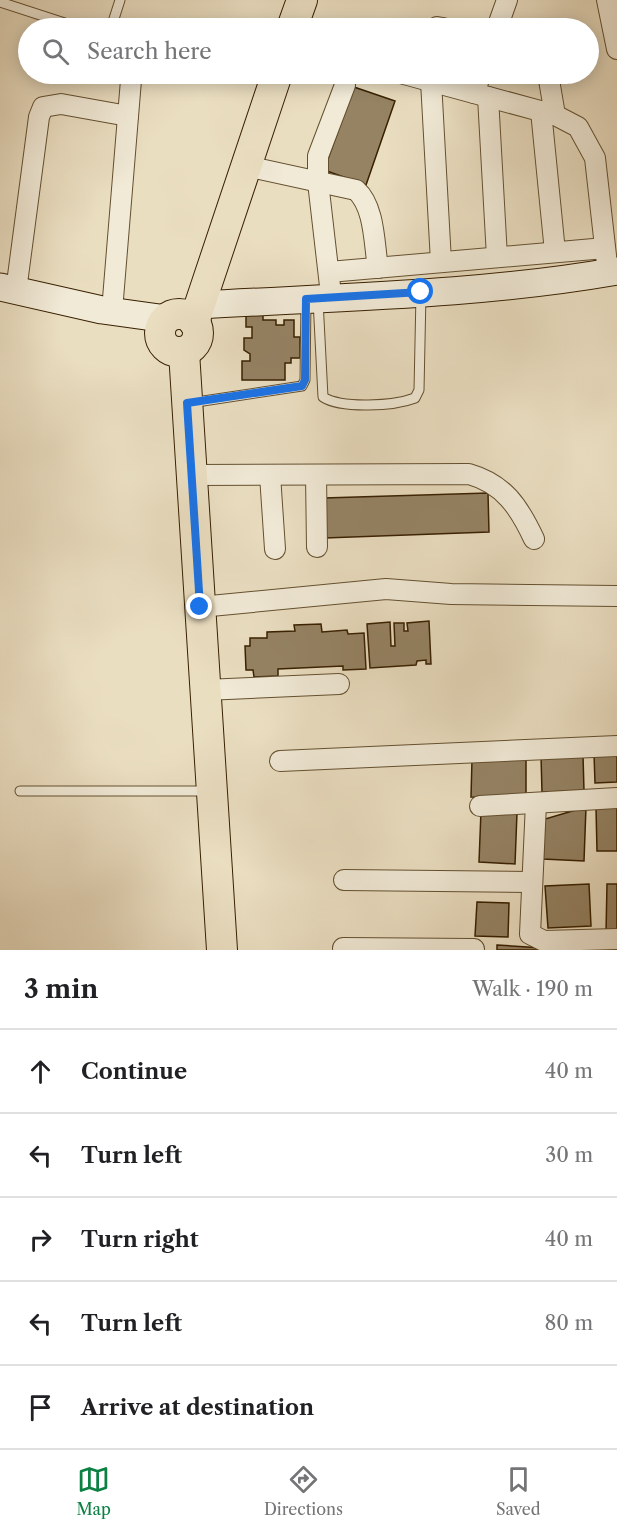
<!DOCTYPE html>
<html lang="en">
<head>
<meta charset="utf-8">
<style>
	body { margin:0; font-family:"Libre Caslon Text",serif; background:#f2f2f2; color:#202124 }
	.stop { position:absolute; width:18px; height:18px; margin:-14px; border:4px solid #1a73e8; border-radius:50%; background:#fff }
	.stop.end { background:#1a73e8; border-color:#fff; box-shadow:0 2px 6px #0008 }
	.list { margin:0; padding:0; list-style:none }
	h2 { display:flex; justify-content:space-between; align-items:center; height:78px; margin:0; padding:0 24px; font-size:26px }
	h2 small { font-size:20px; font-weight:400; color:#757577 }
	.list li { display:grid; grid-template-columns:39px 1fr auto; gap:18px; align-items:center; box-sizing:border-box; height:84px; padding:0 24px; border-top:2px solid #e0e0e0 }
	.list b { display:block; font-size:22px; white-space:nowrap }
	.list em { font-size:20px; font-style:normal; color:#757577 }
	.icon { flex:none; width:33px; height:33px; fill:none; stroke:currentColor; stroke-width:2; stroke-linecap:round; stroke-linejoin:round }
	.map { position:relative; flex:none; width:617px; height:950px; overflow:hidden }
	.search { position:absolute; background:#fff; box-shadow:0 3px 15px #0003; left:18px; right:18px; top:18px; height:66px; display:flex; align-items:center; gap:15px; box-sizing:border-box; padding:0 21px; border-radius:33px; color:#757577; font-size:22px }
	.sheet { height:498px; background:#fff }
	nav { display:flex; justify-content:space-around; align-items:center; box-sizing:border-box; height:84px; border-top:2px solid #e0e0e0; background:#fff; font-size:16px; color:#757577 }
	nav a { display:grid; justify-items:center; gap:3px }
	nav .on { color:#0b8043 }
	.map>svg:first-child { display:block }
</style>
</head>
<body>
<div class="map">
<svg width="617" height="950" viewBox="0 0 617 950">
	<rect width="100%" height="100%" fill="#eadec1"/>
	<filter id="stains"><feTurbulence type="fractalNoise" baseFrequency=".00333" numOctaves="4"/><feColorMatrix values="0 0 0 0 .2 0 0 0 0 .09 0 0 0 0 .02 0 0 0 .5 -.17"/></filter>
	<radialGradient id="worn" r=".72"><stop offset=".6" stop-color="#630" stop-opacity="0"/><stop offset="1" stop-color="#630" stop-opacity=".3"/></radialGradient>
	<g fill="#958364" stroke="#382000" stroke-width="1.5">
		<polygon points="354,87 395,101 366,185 324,170"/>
		<polygon points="246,315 263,315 263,320 276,320 276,325 284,325 284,320 294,320 294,337 300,337 300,358 291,358 291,363 285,363 285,380 242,380 242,361 250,361 250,354 244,350 244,338 252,338 252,327 246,327"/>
		<polygon points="488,493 489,532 325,538 324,498"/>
		<polygon points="429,621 431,664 426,664 426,660 417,661 416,665 370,668 367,624 390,622 391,646 395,646 394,623 404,623 404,631 408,631 407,623"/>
		<polygon points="321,624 322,632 347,630 348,634 364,633 366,669 343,670 343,666 278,669 278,676 254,677 253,670 246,670 245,646 250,646 250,638 267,638 267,632 295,631 294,625"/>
		<polygon points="617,753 617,782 595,783 594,754"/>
		<polygon points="583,755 584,791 542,792 541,756"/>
		<polygon points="472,759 526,759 526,798 471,797"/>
		<polygon points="586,807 584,861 543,859 545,819"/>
		<polygon points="617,807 617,851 597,851 596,808"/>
		<polygon points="481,811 517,813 515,864 479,862"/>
		<polygon points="589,884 591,926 548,928 545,886"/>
		<polygon points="607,884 617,884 617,933 606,933"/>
		<polygon points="477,902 509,903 508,937 475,936"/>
		<polygon points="497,945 542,948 542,950 497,950"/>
	</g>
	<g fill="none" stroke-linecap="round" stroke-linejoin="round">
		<defs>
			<g id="service">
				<polyline points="0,2 80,28"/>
				<polyline points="111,28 120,0"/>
				<path d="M318,300L323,397C342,409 394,406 415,398L419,390L421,294"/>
				<polyline points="190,403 302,386 305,380 306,301"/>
				<polyline points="20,791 207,791"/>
			</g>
			<g id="minor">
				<polyline points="607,0 617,49"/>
				<polyline points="437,27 443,28"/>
				<polyline points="497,28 507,0"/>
				<polyline points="404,74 555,115 578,127 595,158 608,273"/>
				<polyline points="548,74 555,115"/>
				<polyline points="431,81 441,262"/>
				<polyline points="474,93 481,74"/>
				<polyline points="488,97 497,257"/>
				<polyline points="541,111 555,252"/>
				<path d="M246,166L356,190C375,207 374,244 378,268"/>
				<polyline points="329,272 605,248"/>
				<polyline points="330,286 318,182 318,156 345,85"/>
				<polyline points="16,291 39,117 43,107 61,104 128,116"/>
				<polyline points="112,311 131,80"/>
				<path d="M192,475L469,474C504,484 519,507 534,539"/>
				<polyline points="270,475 275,549"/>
				<polyline points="316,475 317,547"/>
				<polyline points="200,607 386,589 451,594 617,596"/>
				<polyline points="205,690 339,684"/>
				<polyline points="280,761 617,746"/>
				<polyline points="536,803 530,934 544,941 617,939"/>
				<polyline points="480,806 617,798"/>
				<polyline points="344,880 530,882"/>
				<polyline points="343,948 474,949"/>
			</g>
			<g id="secondary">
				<polyline points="0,287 102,310 167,319"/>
				<path d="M200,305C339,297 480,295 617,271"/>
			</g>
			<g id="primary">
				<polyline points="292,28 302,0"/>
				<circle cx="179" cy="333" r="19"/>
				<polyline points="194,322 277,74"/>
				<polyline points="184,352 222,950"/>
			</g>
		</defs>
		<use href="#service" stroke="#645030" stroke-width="11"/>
		<use href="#minor" stroke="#645030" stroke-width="22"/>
		<use href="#secondary" stroke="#382000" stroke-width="29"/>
		<use href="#primary" stroke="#382000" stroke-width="32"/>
		<use href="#service" stroke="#f1ead7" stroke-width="9"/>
		<use href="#minor" stroke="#f1ead7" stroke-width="20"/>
		<use href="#secondary" stroke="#f1ead7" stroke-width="27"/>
		<use href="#primary" stroke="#eadec1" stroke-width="30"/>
	</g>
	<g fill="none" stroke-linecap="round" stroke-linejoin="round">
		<polyline stroke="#1a73e8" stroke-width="8" points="200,607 187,403 302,386 305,380 306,299 421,292"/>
	</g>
	<rect width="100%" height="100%" filter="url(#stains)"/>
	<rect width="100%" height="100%" fill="url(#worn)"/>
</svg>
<div class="stop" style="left:421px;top:292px"></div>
<div class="stop end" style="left:200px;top:607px"></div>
<div class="search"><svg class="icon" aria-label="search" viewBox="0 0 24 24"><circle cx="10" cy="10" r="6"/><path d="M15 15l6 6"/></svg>Search here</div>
</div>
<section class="sheet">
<h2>3 min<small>Walk · 190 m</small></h2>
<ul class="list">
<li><svg class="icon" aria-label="ahead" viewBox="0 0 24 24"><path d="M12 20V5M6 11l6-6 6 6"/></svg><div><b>Continue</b></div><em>40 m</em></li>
<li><svg class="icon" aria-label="left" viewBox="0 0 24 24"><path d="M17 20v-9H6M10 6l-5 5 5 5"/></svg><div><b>Turn left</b></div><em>30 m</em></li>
<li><svg class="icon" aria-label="right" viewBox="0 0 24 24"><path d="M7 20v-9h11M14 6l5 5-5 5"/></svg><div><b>Turn right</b></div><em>40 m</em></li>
<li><svg class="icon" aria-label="left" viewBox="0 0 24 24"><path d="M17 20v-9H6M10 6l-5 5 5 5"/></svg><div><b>Turn left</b></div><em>80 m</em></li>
<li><svg class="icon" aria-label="arrive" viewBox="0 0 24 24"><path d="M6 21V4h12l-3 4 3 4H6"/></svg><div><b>Arrive at destination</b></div></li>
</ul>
</section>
<nav>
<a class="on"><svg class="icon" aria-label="map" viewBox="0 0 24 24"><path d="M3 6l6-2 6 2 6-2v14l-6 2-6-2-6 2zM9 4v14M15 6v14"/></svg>Map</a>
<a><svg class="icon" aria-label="directions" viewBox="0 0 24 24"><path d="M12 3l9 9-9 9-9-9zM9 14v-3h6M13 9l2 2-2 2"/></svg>Directions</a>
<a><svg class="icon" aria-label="saved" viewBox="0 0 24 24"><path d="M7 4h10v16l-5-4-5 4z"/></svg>Saved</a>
</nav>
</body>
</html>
